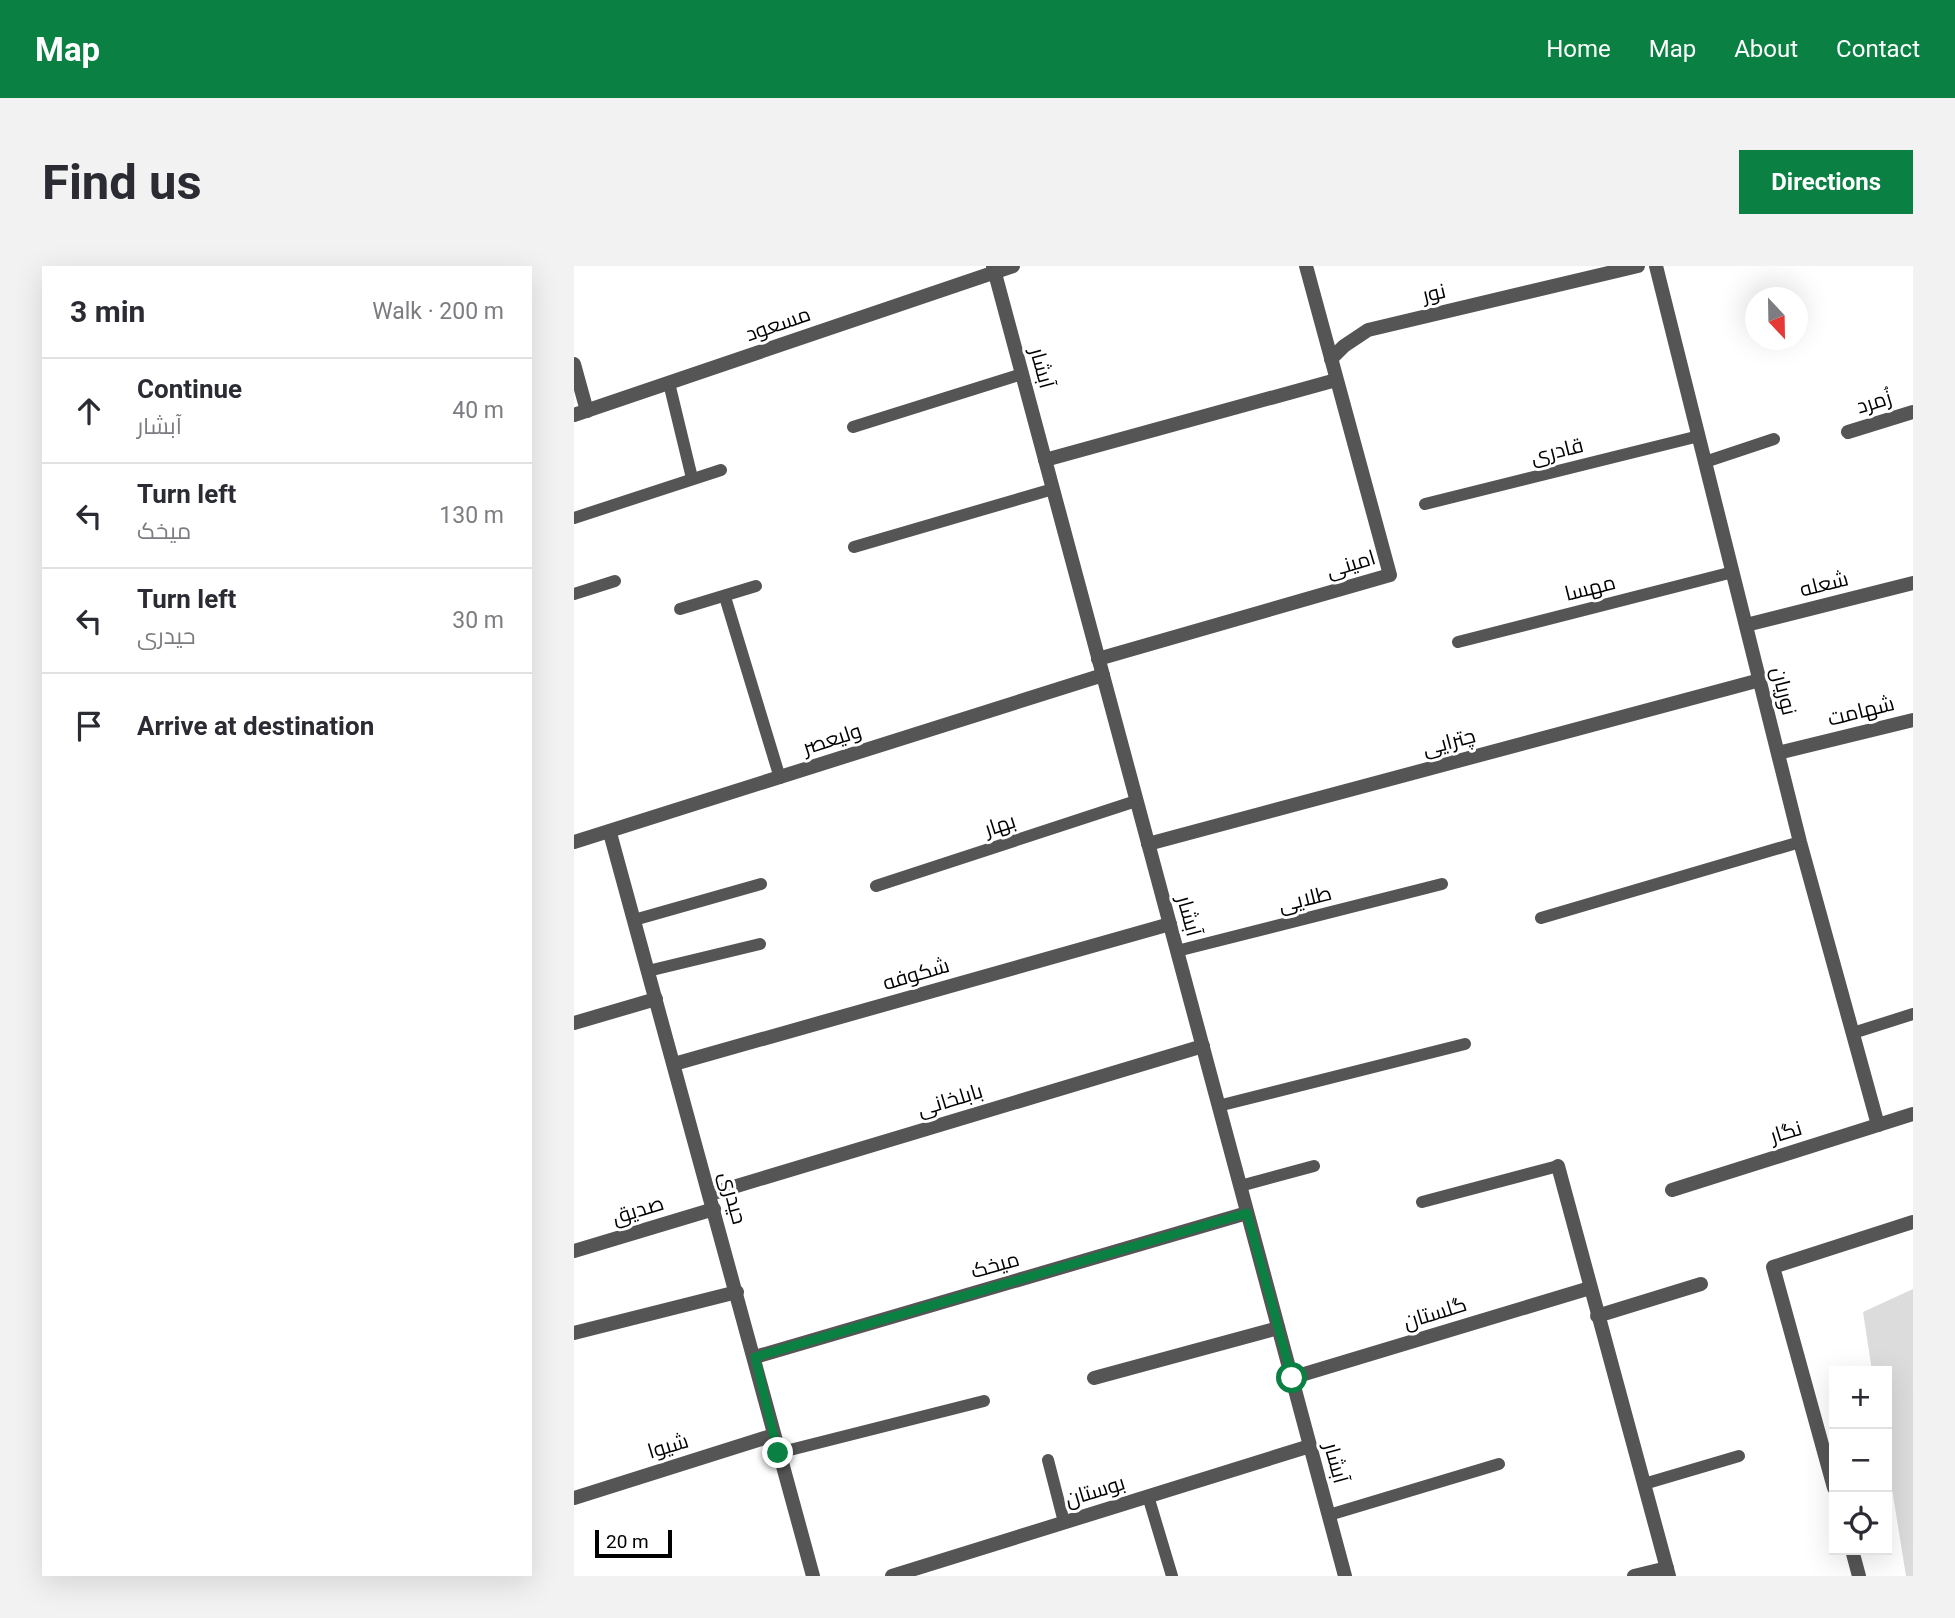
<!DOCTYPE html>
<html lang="en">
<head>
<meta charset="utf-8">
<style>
	body { margin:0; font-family:Roboto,Cairo,sans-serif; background:#f2f2f3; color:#2b2b33 }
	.controls { position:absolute; right:21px; bottom:21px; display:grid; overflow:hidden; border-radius:0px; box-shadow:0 7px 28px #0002 }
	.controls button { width:63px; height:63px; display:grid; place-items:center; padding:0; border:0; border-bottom:2px solid #e1e1e2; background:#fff; color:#2b2b33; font:35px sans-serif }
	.compass { position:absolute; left:1171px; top:21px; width:63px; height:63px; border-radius:50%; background:#fff; box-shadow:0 7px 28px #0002; rotate:158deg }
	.scale { position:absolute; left:21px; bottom:18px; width:77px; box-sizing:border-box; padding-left:7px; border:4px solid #000; border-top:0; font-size:19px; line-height:24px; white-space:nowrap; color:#000; -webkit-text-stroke:5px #fff; paint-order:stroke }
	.stop { position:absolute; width:21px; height:21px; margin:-16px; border:5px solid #0b8043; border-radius:50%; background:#fff }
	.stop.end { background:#0b8043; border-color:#fff; box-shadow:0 2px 7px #0008 }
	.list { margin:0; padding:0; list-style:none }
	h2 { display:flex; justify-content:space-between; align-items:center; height:91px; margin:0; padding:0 28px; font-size:30px }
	h2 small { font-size:23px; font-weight:400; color:#7c7c81 }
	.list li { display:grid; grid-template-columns:46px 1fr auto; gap:21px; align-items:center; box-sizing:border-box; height:105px; padding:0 28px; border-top:2px solid #e1e1e2 }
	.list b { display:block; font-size:26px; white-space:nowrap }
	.list p { margin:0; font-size:23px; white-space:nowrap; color:#7c7c81 }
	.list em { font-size:23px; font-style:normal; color:#7c7c81 }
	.icon { flex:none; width:38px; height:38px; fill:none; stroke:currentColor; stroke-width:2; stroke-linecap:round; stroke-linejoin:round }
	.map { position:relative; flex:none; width:1339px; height:1310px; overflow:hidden; border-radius:0px }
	header { display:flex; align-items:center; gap:42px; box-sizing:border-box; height:98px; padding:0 35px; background:#0b8043; color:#fff }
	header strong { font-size:33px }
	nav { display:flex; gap:38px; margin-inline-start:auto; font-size:24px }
	.intro { display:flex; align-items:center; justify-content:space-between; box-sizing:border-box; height:168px; padding:0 42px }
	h1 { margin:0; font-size:49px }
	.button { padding:18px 32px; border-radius:0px; background:#0b8043; color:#fff; font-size:24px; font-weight:700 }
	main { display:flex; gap:42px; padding:0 42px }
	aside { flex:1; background:#fff; border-radius:0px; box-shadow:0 7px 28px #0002 }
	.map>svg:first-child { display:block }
</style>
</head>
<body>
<header>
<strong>Map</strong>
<nav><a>Home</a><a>Map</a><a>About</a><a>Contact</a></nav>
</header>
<div class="intro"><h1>Find us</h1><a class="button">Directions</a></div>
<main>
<aside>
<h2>3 min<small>Walk · 200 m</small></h2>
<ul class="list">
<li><svg class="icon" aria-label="ahead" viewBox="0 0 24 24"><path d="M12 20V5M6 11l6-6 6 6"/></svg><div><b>Continue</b><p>آبشار</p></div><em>40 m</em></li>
<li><svg class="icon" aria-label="left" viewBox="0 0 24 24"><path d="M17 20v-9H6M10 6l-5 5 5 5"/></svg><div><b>Turn left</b><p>میخک</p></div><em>130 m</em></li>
<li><svg class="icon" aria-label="left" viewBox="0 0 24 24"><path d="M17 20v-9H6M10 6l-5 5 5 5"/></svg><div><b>Turn left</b><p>حیدری</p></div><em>30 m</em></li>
<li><svg class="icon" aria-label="arrive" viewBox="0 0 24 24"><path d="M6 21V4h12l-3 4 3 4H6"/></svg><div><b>Arrive at destination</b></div></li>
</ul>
</aside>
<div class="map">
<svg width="1339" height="1310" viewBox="0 0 1339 1310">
	<rect width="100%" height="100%" fill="#fff"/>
	<polygon fill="#dcdcdc" points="1339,1023 1339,1310 1332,1310 1313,1192 1313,1105 1298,1105 1289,1046"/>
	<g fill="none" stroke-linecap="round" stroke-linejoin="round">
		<g stroke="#555" stroke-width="12">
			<polyline points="95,117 118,212"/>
			<polyline points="279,161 448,108"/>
			<polyline points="1131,196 1200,173"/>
			<polyline points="851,238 1125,170"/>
			<polyline points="0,252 147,204"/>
			<polyline points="280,281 479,223"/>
			<polyline points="0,328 41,315"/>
			<polyline points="151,331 206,512"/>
			<polyline points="106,343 182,320"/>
			<polyline points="884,376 1159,306"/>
			<polyline points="302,620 562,535"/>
			<polyline points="967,652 1226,576"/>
			<polyline points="60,654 187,618"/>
			<polyline points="603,685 868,618"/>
			<polyline points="74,705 186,678"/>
			<polyline points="1279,767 1339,748"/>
			<polyline points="644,840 891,778"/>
			<polyline points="666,920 740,900"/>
			<polyline points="848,936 984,900"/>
			<polyline points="204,1187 410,1135"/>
			<polyline points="474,1194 490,1256"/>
			<polyline points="1070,1218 1165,1190"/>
			<polyline points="574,1230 598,1310"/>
			<polyline points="755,1249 925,1198"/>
		</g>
		<g stroke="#555" stroke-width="14">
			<polyline points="419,0 771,1310"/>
			<polyline points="1082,0 1226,576 1304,859"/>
			<polyline points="757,93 770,80 794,64 1064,0"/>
			<polyline points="0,98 13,145"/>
			<polyline points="0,149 439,0"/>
			<polyline points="1274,166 1339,146"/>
			<polyline points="471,194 762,114"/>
			<polyline points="1172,359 1339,317"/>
			<polyline points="524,393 816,309 732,0"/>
			<polyline points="1204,487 1339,454"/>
			<polyline points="36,567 239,1310"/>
			<polyline points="0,576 529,409"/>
			<polyline points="574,578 1186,414"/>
			<polyline points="0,757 82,733"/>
			<polyline points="100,798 596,658"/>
			<polyline points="984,900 1095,1310"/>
			<polyline points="1098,924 1339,848"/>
			<polyline points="136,928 629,780"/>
			<polyline points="0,985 140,943"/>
			<polyline points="1023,1050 1127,1018"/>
			<polyline points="0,1067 163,1026"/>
			<polyline points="181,1091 673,947"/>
			<polyline points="520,1112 704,1062"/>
			<polyline points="717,1112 1016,1022"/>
			<polyline points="1260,1222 1199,1001 1339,956"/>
			<polyline points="0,1232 200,1169"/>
			<polyline points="1278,1284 1285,1310"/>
			<polyline points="318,1310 736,1180"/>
			<polyline points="1060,1310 1093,1302"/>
		</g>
	</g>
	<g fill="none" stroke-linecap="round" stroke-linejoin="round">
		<polyline stroke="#0b8043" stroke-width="9" points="204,1187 181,1091 673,947 718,1112"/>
	</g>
	<g text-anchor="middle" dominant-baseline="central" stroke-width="6" stroke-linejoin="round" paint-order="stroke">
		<g font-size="21" fill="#000" stroke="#fff">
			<text transform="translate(860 27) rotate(-13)">نور</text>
			<text transform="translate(204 58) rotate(-19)">مسعود</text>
			<text transform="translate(468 102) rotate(75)">آبشار</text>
			<text transform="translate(1300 136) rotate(-17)">زُمرد</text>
			<text transform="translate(983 185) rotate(-14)">قادری</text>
			<text transform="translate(777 298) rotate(-17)">امینی</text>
			<text transform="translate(1250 318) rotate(-14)">شعله</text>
			<text transform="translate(1016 322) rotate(-14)">مهسا</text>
			<text transform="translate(1210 425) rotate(76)">نوریان</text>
			<text transform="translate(1287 445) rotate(-14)">شهامت</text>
			<text transform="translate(258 473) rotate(-18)">ولیعصر</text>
			<text transform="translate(875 476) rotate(-15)">چترایی</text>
			<text transform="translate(426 559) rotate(-18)">بهار</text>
			<text transform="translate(731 633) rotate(-14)">طلایی</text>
			<text transform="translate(615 650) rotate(75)">آبشار</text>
			<text transform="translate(342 708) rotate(-16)">شکوفه</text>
			<text transform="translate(376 834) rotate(-17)">بابلخانی</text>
			<text transform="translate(1212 866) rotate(-17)">نگار</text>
			<text transform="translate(159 932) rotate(75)">حیدری</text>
			<text transform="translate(64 944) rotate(-17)">صدیق</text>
			<text transform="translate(421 999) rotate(-16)">میخک</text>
			<text transform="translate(861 1047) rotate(-17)">گلستان</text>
			<text transform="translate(94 1180) rotate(-17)">شیوا</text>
			<text transform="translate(762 1197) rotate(75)">آبشار</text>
			<text transform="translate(521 1225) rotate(-17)">بوستان</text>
		</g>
	</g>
</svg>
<div class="controls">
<button>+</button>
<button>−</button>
<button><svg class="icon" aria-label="locate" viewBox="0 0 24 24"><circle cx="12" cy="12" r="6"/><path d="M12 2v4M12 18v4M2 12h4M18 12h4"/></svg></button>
</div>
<svg class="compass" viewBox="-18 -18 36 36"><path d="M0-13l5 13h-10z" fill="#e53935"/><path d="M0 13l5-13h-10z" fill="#7c7c81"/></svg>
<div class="scale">20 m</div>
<div class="stop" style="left:718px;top:1112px"></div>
<div class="stop end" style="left:204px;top:1187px"></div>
</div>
</main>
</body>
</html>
